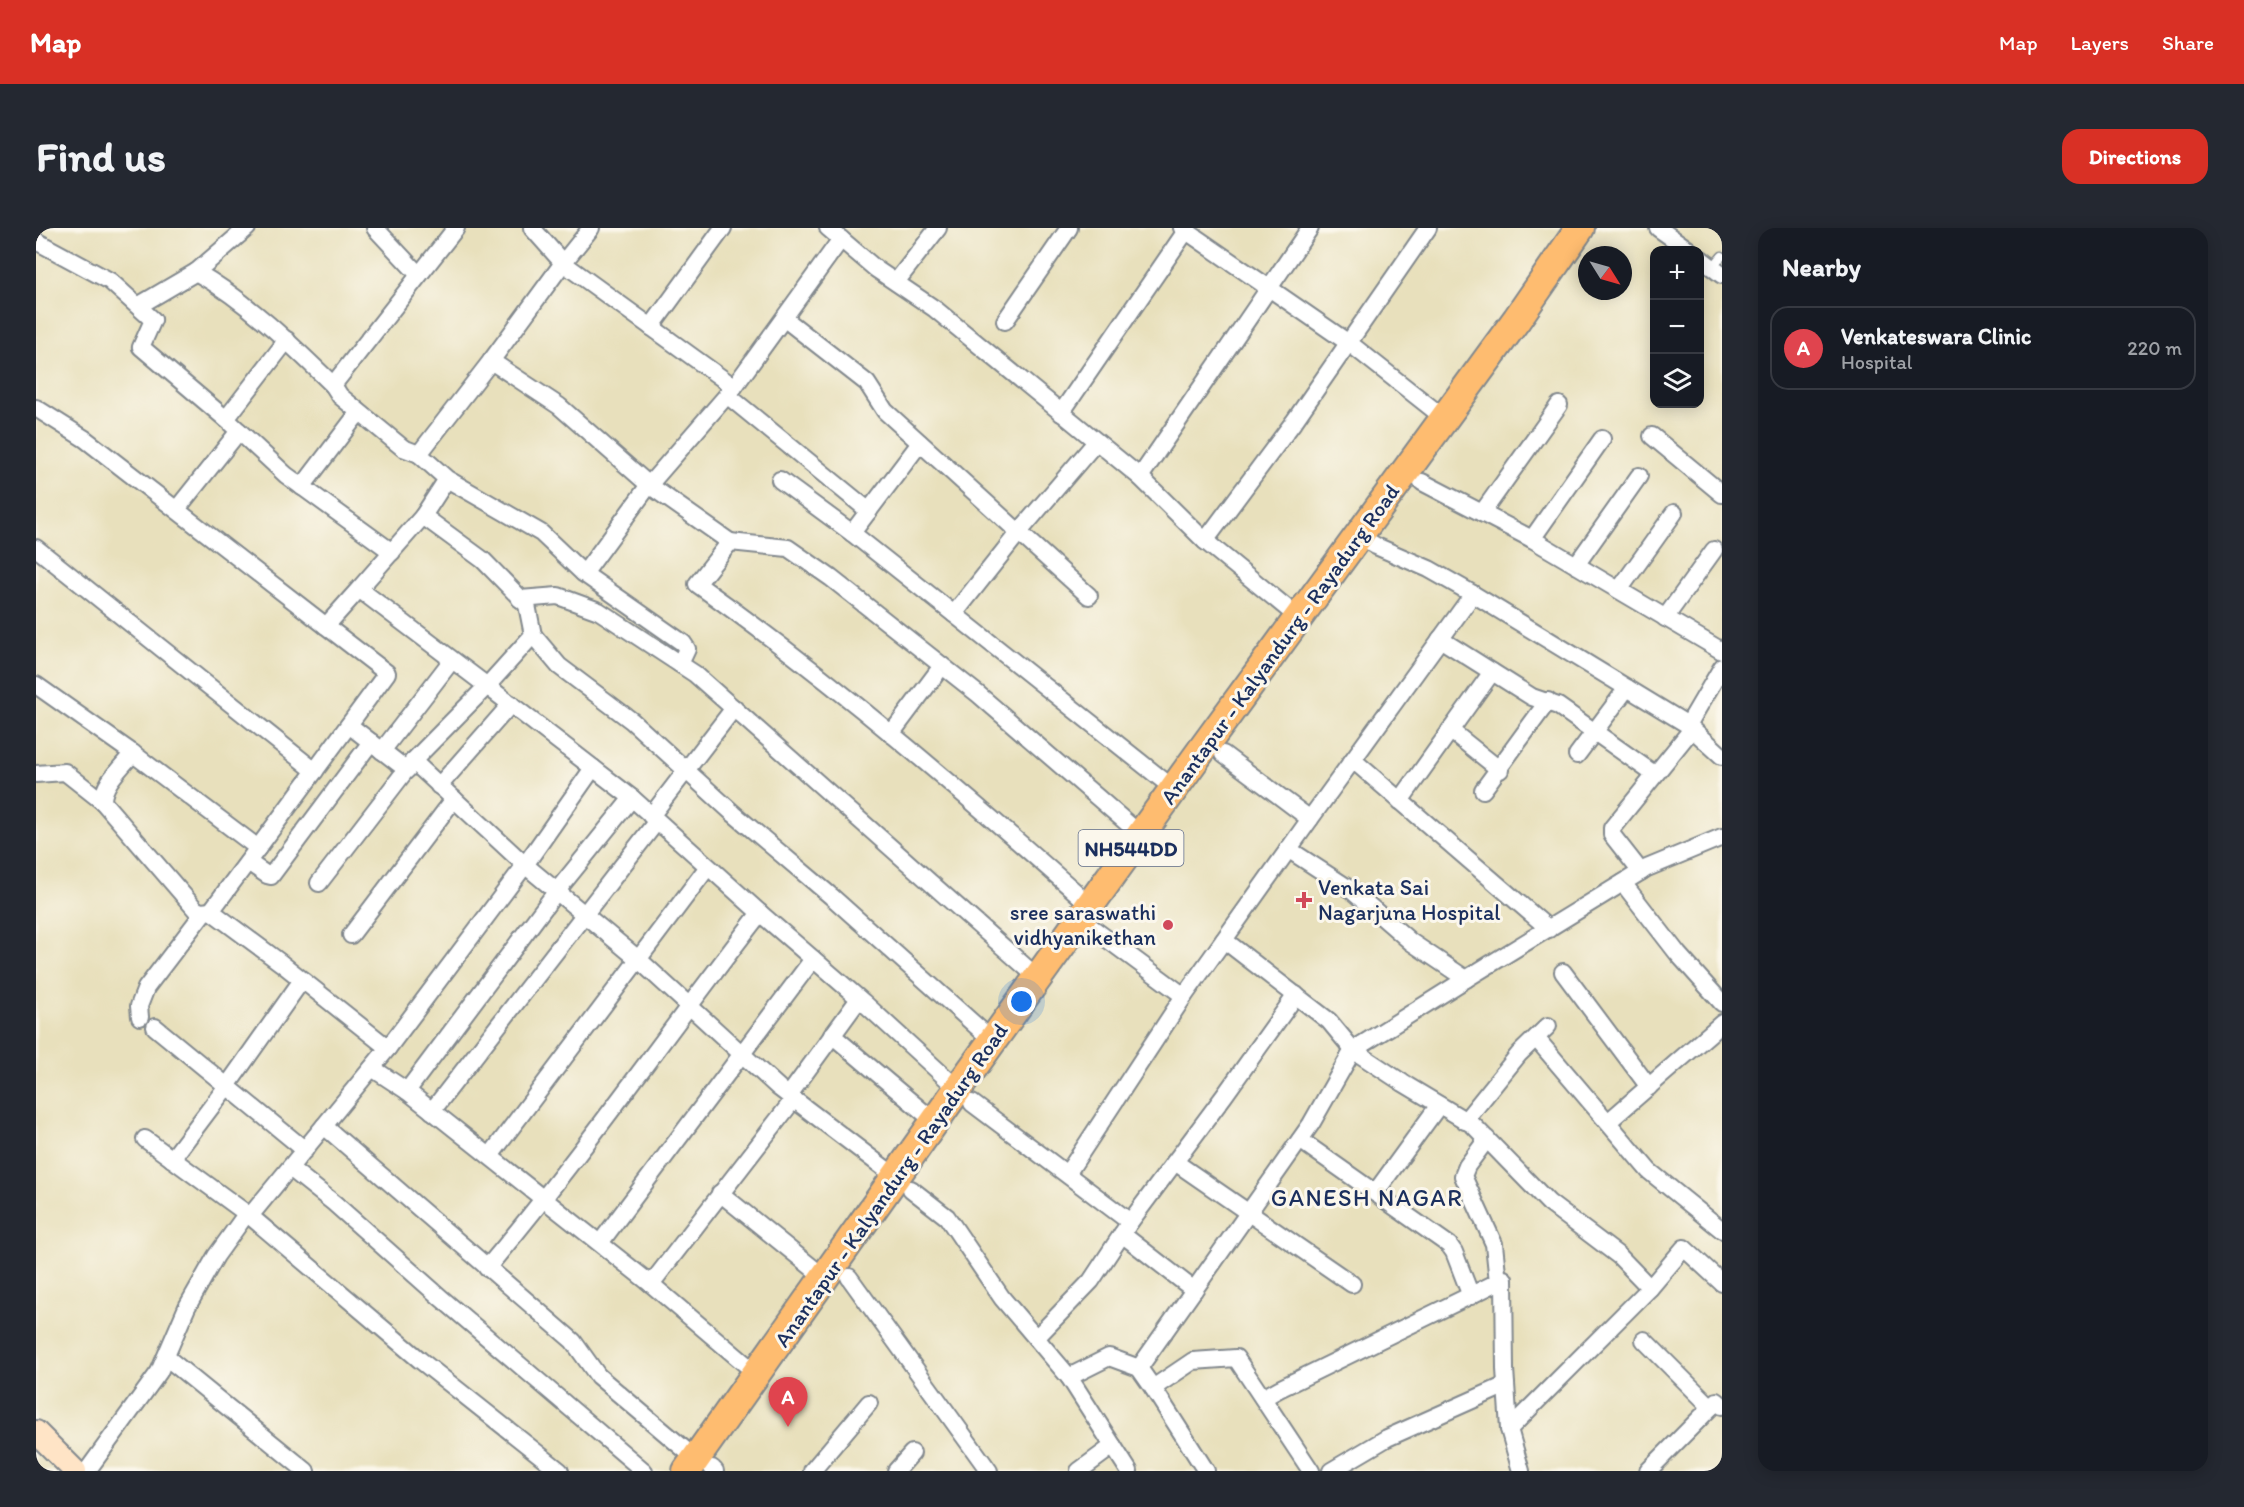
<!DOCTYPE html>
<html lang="en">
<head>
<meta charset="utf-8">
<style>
	body { margin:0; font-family:Itim,sans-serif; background:#242831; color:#f1f3f6 }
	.controls { position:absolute; right:18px; top:18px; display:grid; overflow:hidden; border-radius:12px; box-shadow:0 3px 15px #0003 }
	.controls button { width:54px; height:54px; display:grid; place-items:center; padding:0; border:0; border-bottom:2px solid #363941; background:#171b24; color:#f1f3f6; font:30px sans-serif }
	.compass { position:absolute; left:1542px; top:18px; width:54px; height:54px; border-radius:50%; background:#171b24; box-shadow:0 3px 15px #0003; rotate:127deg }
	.you { position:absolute; left:986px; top:774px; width:21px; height:21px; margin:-15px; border:4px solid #fff; border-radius:50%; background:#1a73e8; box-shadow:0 0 0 9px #1a73e833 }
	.badge { display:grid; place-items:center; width:39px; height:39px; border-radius:50%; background:#d93025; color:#fff; font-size:20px; font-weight:700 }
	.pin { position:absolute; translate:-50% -50px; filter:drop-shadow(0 2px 3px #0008) }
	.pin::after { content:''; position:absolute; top:32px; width:21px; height:18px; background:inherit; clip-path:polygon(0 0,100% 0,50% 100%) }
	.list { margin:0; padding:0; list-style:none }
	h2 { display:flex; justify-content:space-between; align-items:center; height:78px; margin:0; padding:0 24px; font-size:26px }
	h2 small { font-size:20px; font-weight:400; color:#9ea1a6 }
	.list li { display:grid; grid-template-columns:39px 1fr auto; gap:18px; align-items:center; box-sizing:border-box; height:84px; margin:0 12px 12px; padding:0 12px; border:2px solid #363941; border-radius:18px }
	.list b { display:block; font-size:22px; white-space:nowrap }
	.list p { margin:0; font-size:20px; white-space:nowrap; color:#9ea1a6 }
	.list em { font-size:20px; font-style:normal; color:#9ea1a6 }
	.icon { flex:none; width:33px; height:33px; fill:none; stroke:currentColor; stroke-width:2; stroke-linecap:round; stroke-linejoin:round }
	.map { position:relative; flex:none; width:1686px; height:1243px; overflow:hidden; border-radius:18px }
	header { display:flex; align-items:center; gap:36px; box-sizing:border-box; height:84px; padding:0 30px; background:#d93025; color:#fff }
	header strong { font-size:28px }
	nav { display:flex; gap:33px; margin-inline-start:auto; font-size:21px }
	.intro { display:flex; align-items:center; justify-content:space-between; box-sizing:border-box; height:144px; padding:0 36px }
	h1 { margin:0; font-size:42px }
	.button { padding:15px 27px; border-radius:18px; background:#d93025; color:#fff; font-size:21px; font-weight:700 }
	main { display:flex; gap:36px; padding:0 36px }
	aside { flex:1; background:#171b24; border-radius:18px; box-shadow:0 3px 15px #0003 }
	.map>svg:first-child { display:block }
</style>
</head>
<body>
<header>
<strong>Map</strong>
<nav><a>Map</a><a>Layers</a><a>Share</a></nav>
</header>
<div class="intro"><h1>Find us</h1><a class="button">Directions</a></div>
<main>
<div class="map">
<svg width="1686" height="1243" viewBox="0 0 1686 1243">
	<rect width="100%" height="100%" fill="#fbf7ec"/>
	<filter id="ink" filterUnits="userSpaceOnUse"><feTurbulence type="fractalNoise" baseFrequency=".0167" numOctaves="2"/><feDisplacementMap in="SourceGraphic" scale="12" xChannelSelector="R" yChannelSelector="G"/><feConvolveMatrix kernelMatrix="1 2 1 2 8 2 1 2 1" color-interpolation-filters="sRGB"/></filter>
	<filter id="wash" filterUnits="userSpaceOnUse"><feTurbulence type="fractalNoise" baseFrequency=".008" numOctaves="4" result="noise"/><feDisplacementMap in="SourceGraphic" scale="24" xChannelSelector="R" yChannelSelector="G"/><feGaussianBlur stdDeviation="1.35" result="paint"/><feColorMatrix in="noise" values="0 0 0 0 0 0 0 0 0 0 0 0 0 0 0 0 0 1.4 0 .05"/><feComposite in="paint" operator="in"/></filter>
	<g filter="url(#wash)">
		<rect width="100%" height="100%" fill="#e8e0bc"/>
	</g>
	<g filter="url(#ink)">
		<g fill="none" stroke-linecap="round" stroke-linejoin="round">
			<defs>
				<polyline id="lane" points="1676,40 1686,28"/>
				<g id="street">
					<path d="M211,0L160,44C211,73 255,116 297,157L420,0"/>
					<polyline points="339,0 383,47"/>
					<polyline points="496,0 527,35 555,0"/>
					<polyline points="792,0 840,41 899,81 1104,249 1169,313 1263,390"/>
					<polyline points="1146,0 1317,118 1408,190"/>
					<polyline points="1622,0 1653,22"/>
					<polyline points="0,13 74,53 117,92 105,119 190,191 250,247 356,324"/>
					<polyline points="1664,30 1686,47"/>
					<polyline points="860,54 902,0"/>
					<polyline points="102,78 160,44"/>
					<polyline points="749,91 831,155 849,183 1053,368"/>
					<polyline points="969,93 1033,0"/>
					<polyline points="615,99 687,0"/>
					<path d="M455,133L527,35L698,159L613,257L694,314L661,356C799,454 928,565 1054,677"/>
					<polyline points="297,157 304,168 367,220 383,226"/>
					<polyline points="698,159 805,11"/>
					<polyline points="691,167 833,283"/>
					<polyline points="0,180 49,211 290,398"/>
					<polyline points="1025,185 1152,0"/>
					<polyline points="190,191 251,112"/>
					<polyline points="1616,208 1686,266"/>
					<polyline points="1104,249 1274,0"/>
					<polyline points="744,252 816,305 1138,561"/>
					<polyline points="1386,254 1496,311 1686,423"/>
					<polyline points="266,259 323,184"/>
					<polyline points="141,281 203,203"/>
					<polyline points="1446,285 1523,177"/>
					<polyline points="387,288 411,251 505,305 547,345 550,343 613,257 523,178 455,133 383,226 411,251"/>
					<polyline points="816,305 884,215"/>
					<polyline points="1323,308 1340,318 1393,341 1437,366"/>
					<polyline points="1496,311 1566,211"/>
					<polyline points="1169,313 1259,192 1392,0"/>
					<polyline points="694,314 752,320 795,350 942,466 1105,607"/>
					<polyline points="0,320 279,543"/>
					<polyline points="1540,337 1603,248"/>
					<polyline points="547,345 647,415 651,421 644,436"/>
					<polyline points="1583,362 1638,285"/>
					<polyline points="484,371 522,368 563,383 659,446 1002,750"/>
					<polyline points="918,386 983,304 1060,214"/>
					<polyline points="1629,390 1678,322"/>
					<polyline points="497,407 523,438 596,493 698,586 795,668 957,813"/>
					<polyline points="1404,411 1496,469 1522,478 1618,546"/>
					<polyline points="0,457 95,524 222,620 175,683 245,735 352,820"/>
					<polyline points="313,497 371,542"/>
					<polyline points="1652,497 1686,439"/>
					<polyline points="1414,502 1464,542"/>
					<polyline points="855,506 906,438"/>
					<polyline points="346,523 416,432"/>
					<path d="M97,525C86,539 66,556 67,574L160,682L165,684L175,683"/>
					<polyline points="1541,527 1591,460"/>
					<polyline points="1317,532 1513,701"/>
					<polyline points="377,533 451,458 596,570 724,685"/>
					<polyline points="0,546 29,544 67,574"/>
					<polyline points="403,558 475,476"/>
					<polyline points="1447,562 1512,473"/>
					<polyline points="596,570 520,664 371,863 615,1056 721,1146"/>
					<polyline points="1364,573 1456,444"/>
					<polyline points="615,588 698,480"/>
					<polyline points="1274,591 1437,366 1652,497 1686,528"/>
					<polyline points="222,620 351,445 290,398 323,361 451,458 497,407 491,377 447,332 387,288 323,361"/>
					<polyline points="212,634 231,647 235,648 335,514"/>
					<polyline points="1605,644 1576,607 1576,600 1656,501"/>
					<polyline points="283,655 377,533 489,637 602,731 743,860 860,949"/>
					<polyline points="1587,655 1642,726 1686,775"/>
					<polyline points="1044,691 1148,768"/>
					<polyline points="315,707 418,571"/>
					<polyline points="1188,712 1293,793 1317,822 1367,855 1437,897 1513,975 1583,1028 1614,1060 1473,1201"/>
					<polyline points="1527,744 1613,859"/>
					<polyline points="1430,751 1611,640 1686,609"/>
					<polyline points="104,789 103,778 110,760 168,684"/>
					<polyline points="119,799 269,922"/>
					<polyline points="796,807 899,894"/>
					<polyline points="1500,810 1613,943 1686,1002"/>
					<polyline points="336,840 371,863"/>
					<polyline points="753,867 823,771"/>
					<polyline points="936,875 1094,994 1055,1053 1000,1110"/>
					<polyline points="396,883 621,593"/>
					<polyline points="1429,893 1483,826 1512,798"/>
					<polyline points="1572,894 1686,795"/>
					<polyline points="288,898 537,1113 562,1148 660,1231"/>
					<polyline points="109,911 214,988 384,1132 524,1243"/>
					<polyline points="1451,911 1431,938 1427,948 1458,1016 1462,1054"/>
					<polyline points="1264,912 1413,1017 1418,1024 1435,1068"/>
					<polyline points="454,928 671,640"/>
					<polyline points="136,931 191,858 266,752"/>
					<polyline points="1139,934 1316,1056"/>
					<polyline points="254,940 298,975 405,1070 608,1243"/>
					<polyline points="1031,946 1148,768 1274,591 1187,526"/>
					<polyline points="875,961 911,989 966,1070 1033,1149 1073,1129 1103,1140 1117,1160 1157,1133 1200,1130 1275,1243"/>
					<polyline points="684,965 789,1050"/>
					<polyline points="1339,965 1403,877"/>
					<polyline points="214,988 352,820 489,637 557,540"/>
					<polyline points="1094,994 1188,868 1260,767"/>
					<polyline points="1086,1006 1158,1062"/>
					<polyline points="564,1015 777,731"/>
					<path d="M451,1040C547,926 632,803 724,685L827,774L922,861"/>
					<polyline points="813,1049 953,1243"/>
					<polyline points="615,1056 758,871"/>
					<polyline points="1614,1060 1648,1020 1686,1055"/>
					<polyline points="1608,1112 1675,1179"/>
					<polyline points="130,1129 270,1243"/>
					<polyline points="1103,1140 1275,896 1317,822 1430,751 1375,714 1315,662 1252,621"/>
					<polyline points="1033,1149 1093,1243"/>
					<polyline points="1117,1160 1170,1243"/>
					<polyline points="1227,1170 1243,1161 1468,1051 1469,1141 1473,1201 1485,1243"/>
					<polyline points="676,1240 679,1243"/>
					<polyline points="51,1243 123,1144 151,1079 180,1028 211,985"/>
					<polyline points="776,1243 833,1175"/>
					<polyline points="860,1243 876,1225"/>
					<polyline points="1043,1243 1077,1218"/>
					<polyline points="1295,1243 1351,1210 1470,1157"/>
					<polyline points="1612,1243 1681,1173 1686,1178"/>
				</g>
				<polyline id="secondary" points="0,1204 39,1243"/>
				<polyline id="highway" points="651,1243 926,855 1165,523 1481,91 1544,0"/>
			</defs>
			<use href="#lane" stroke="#82888d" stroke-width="11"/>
			<use href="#street" stroke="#82888d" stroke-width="20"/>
			<use href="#secondary" stroke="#82888d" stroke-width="26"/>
			<use href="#highway" stroke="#82888d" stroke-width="32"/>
			<use href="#lane" stroke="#fff" stroke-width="8"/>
			<use href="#street" stroke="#fff" stroke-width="16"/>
			<use href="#secondary" stroke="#ffe4c6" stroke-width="22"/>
			<use href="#highway" stroke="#febc70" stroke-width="28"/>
		</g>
	</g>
	<g fill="#d1495b" stroke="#fbf7ec" stroke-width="2">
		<path d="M1265 663h6v6h6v6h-6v6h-6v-6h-6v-6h6z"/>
		<circle cx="1132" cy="697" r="6"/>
	</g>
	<g text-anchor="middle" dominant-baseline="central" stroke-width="6" stroke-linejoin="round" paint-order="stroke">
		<rect fill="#fbf7ec" stroke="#5e6b89" stroke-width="1.5" x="1042.5" y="602" width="105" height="36" rx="4.5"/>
		<g font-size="21" font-weight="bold" fill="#1b2f5e">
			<text x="1095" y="620">NH544DD</text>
		</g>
		<g font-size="22" fill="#1b2f5e" stroke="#fbf7ec">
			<text transform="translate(1244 416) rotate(-54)">Anantapur - Kalyandurg - Rayadurg Road</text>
			<text transform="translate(855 957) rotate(-55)">Anantapur - Kalyandurg - Rayadurg Road</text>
		</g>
		<g font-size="22" fill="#1b2f5e" stroke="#fbf7ec" text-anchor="start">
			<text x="1282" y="659">Venkata Sai<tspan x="1282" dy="25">Nagarjuna Hospital</tspan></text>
			<text x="1120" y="684" text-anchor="end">sree saraswathi<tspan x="1120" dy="25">vidhyanikethan</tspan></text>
		</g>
		<g font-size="24" letter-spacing="1.5" fill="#1b2f5e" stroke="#fbf7ec">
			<text x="1331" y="969">GANESH NAGAR</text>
		</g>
	</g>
</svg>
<div class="controls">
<button>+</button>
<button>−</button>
<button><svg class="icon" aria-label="layers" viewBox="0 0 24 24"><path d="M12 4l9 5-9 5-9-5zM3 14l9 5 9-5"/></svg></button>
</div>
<svg class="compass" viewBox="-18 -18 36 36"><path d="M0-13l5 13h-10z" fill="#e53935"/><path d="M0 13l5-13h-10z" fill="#9ea1a6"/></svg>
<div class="you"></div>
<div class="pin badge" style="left:752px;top:1199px;background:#e0444e">A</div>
</div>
<aside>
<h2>Nearby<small></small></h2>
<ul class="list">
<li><span class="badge" style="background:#e0444e">A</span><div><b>Venkateswara Clinic</b><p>Hospital</p></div><em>220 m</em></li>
</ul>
</aside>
</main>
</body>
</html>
